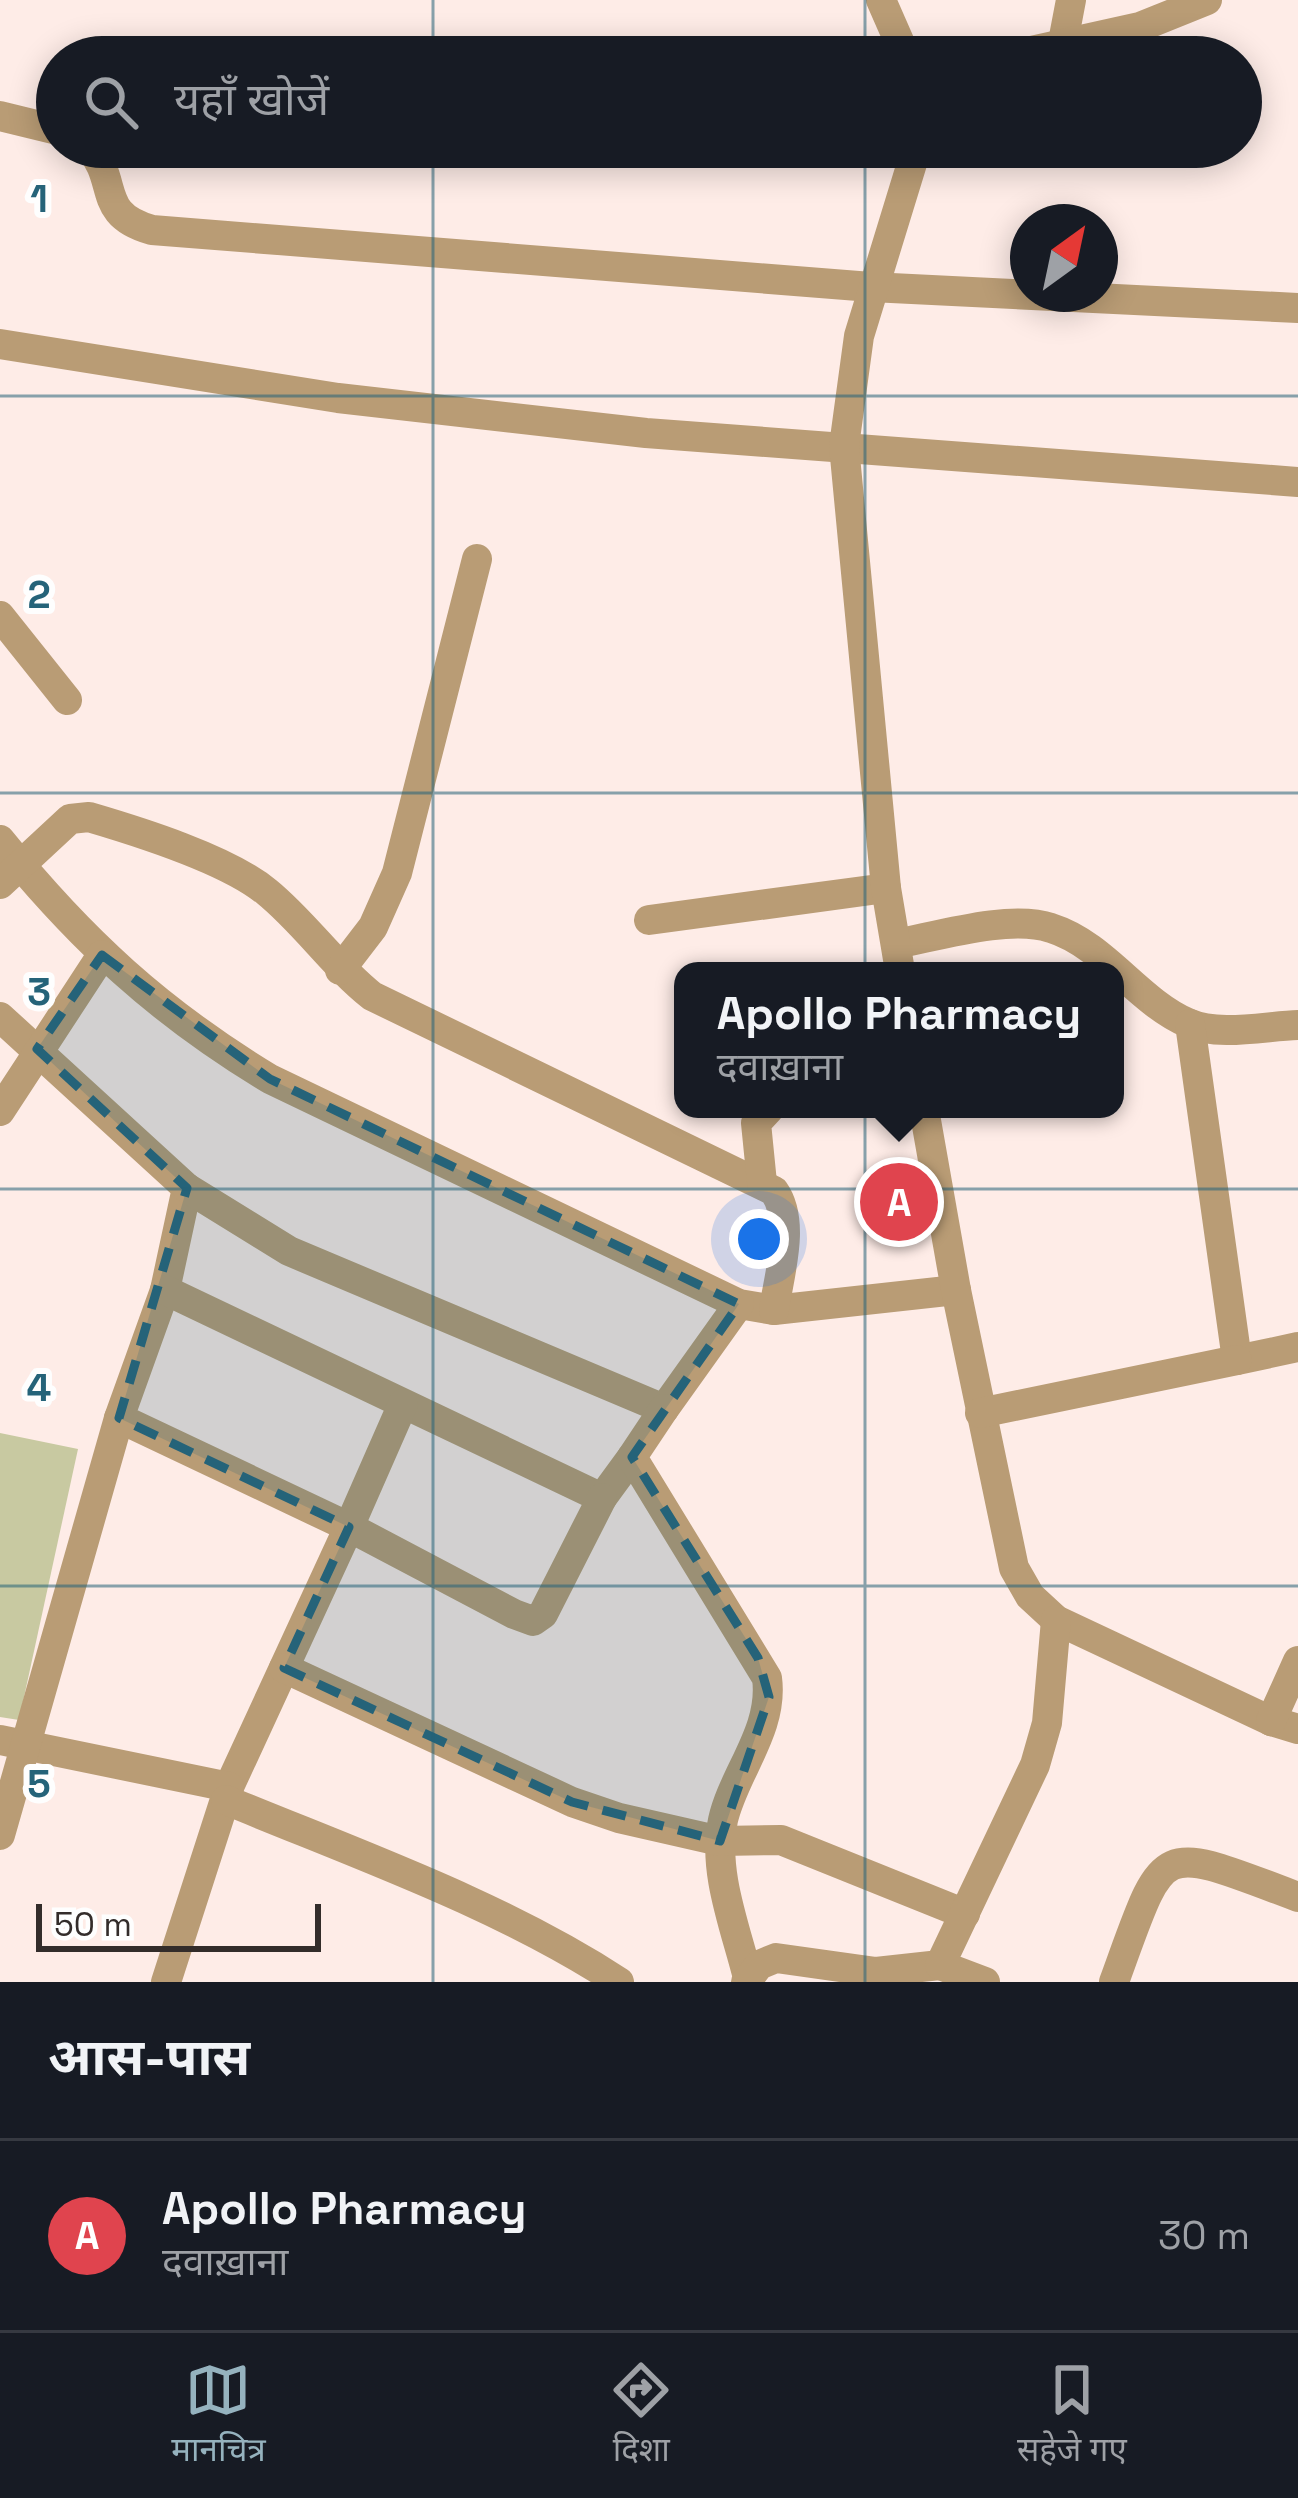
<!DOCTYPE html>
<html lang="hi">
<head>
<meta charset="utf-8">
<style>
	body { margin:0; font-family:"Space Grotesk","Noto Sans Devanagari",sans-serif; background:#242831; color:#f1f3f6 }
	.compass { position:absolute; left:1010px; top:204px; width:108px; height:108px; border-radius:50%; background:#171b24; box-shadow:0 6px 30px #0003; rotate:33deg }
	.scale { position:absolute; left:36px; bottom:30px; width:285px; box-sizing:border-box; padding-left:12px; border:6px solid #332c2a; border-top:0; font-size:33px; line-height:42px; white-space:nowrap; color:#332c2a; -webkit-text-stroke:9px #fefefe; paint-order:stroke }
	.you { position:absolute; left:759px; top:1239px; width:42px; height:42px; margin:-30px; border:9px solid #fff; border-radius:50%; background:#1a73e8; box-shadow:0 0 0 18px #1a73e833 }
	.badge { display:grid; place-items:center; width:78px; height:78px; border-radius:50%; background:#95b2be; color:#fff; font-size:39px; font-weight:700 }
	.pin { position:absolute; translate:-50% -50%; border:6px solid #fff; box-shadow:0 3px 12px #0006 }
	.popup { position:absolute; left:674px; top:962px; width:450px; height:156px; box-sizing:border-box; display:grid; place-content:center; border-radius:24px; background:#171b24; filter:drop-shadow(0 3px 9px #0005); font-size:39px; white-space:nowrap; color:#9ea1a6 }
	.popup b { font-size:45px; color:#f1f3f6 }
	.popup::after { content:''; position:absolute; left:50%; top:100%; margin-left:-24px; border:24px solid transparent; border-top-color:#171b24 }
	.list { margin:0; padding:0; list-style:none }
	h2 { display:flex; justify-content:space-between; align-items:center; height:156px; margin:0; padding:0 48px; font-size:51px }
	h2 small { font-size:39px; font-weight:400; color:#9ea1a6 }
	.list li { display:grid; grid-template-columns:78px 1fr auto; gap:36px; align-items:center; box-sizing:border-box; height:192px; padding:0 48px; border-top:3px solid #363941 }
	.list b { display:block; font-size:45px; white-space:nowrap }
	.list p { margin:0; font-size:39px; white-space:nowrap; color:#9ea1a6 }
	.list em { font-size:39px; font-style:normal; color:#9ea1a6 }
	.icon { flex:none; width:66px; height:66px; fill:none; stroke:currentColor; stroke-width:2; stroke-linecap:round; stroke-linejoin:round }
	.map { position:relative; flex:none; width:1298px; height:1982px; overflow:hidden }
	.search { position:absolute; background:#171b24; box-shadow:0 6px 30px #0003; left:36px; right:36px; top:36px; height:132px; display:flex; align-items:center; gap:30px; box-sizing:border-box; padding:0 42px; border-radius:66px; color:#9ea1a6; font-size:45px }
	.sheet { height:348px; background:#171b24 }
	nav { display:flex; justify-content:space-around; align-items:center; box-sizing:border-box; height:168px; border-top:3px solid #363941; background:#171b24; font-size:33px; color:#9ea1a6 }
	nav a { display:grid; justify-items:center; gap:6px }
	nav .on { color:#95b2be }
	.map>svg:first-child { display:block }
</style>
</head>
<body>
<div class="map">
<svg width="1298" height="1982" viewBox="0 0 1298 1982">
	<rect width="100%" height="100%" fill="#feece7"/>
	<polygon fill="#c8c9a1" points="0,1433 78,1449 19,1720 0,1717"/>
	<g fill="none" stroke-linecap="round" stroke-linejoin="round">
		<g stroke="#b99c75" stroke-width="30">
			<polyline points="881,0 906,57"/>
			<polyline points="1063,42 1071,0"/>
			<polyline points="1004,57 1140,27 1207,0"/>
			<polyline points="0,116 57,130"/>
			<path d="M89,147C120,182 95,214 152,230L871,287L1298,308"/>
			<polyline points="0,344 338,398 646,433 1298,482"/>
			<polyline points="0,616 67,700"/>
			<path d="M0,840C81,940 159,1012 270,1079L739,1304L774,1310L956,1290"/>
			<path d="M0,884L70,819L89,817C140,832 227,859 267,892C305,923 333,965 372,996L774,1191C796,1222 779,1274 774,1310"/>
			<polyline points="649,920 886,888"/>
			<path d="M896,944C938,936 1010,914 1051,928C1105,945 1137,1001 1188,1023C1219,1037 1265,1026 1298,1025"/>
			<polyline points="340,970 373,927 397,873 477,559"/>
			<polyline points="900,971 886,888 844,446 859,336 917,147"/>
			<polyline points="0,1017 187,1188 165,1290 119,1418 349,1527 229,1787 166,1982"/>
			<polyline points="1190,1024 1237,1360 1298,1347"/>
			<polyline points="924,1109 956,1290 1014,1568 1030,1596 1056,1620 1271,1721 1298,1729"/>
			<polyline points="0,1111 102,955"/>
			<polyline points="762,1183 756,1123 769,1109"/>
			<polyline points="187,1188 289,1251 664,1409 739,1304"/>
			<polyline points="165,1290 602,1498 632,1457"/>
			<polyline points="403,1404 349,1527 514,1614 533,1621 543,1614 602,1498"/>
			<path d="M664,1409L632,1457L767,1678C774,1730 734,1772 723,1820C712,1871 736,1929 748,1978"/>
			<polyline points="980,1413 1237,1360"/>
			<polyline points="284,1668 572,1802 619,1818 720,1841 781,1840 965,1914"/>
			<polyline points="1271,1721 1298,1661"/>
			<polyline points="0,1740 229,1787"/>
			<path d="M226,1800C359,1855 499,1904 619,1982"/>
			<polyline points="0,1835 119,1418"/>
			<polyline points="746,1982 759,1965 776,1958 876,1972 940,1965"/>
			<polyline points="985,1982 940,1965 1035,1765 1047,1723 1056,1620"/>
			<path d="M1114,1982C1166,1839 1155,1843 1298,1897"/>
		</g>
	</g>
	<path fill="#256379" fill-opacity="0.2" stroke="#256379" stroke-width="9" stroke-dasharray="24 15" stroke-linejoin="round" d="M102,955L270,1079L739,1304L632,1457L758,1658L769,1697L720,1841L572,1802L284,1668L349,1527L119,1418L187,1188L37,1049Z"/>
	<path fill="none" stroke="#256379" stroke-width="3" stroke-opacity="0.55" d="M433,0V57M865,0V57M433,147V1982M865,147V1982M0,396H1298M0,793H1298M0,1189H1298M0,1586H1298"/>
	<g font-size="39" text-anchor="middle" font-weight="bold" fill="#256379" stroke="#fefefe" stroke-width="12" stroke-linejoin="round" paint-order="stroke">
		<text x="39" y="212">1</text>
		<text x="39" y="608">2</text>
		<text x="39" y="1005">3</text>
		<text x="39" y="1401">4</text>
		<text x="39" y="1797">5</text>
	</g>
</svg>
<svg class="compass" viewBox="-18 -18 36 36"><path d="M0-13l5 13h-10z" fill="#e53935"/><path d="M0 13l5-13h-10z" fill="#9ea1a6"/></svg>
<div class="scale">50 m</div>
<div class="you"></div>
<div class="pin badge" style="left:899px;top:1202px;background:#e0444e">A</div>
<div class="popup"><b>Apollo Pharmacy</b>दवाख़ाना</div>
<div class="search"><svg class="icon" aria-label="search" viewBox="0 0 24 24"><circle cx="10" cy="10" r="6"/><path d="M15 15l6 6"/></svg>यहाँ खोजें</div>
</div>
<section class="sheet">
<h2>आस-पास<small></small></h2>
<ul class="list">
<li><span class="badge" style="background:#e0444e">A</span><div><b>Apollo Pharmacy</b><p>दवाख़ाना</p></div><em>30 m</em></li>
</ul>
</section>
<nav>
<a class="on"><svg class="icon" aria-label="map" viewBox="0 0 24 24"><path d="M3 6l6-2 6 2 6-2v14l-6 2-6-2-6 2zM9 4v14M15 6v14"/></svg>मानचित्र</a>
<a><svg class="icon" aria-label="directions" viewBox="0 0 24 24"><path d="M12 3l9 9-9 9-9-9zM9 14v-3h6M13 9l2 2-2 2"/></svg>दिशा</a>
<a><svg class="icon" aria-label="saved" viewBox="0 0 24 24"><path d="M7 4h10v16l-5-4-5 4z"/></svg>सहेजे गए</a>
</nav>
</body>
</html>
